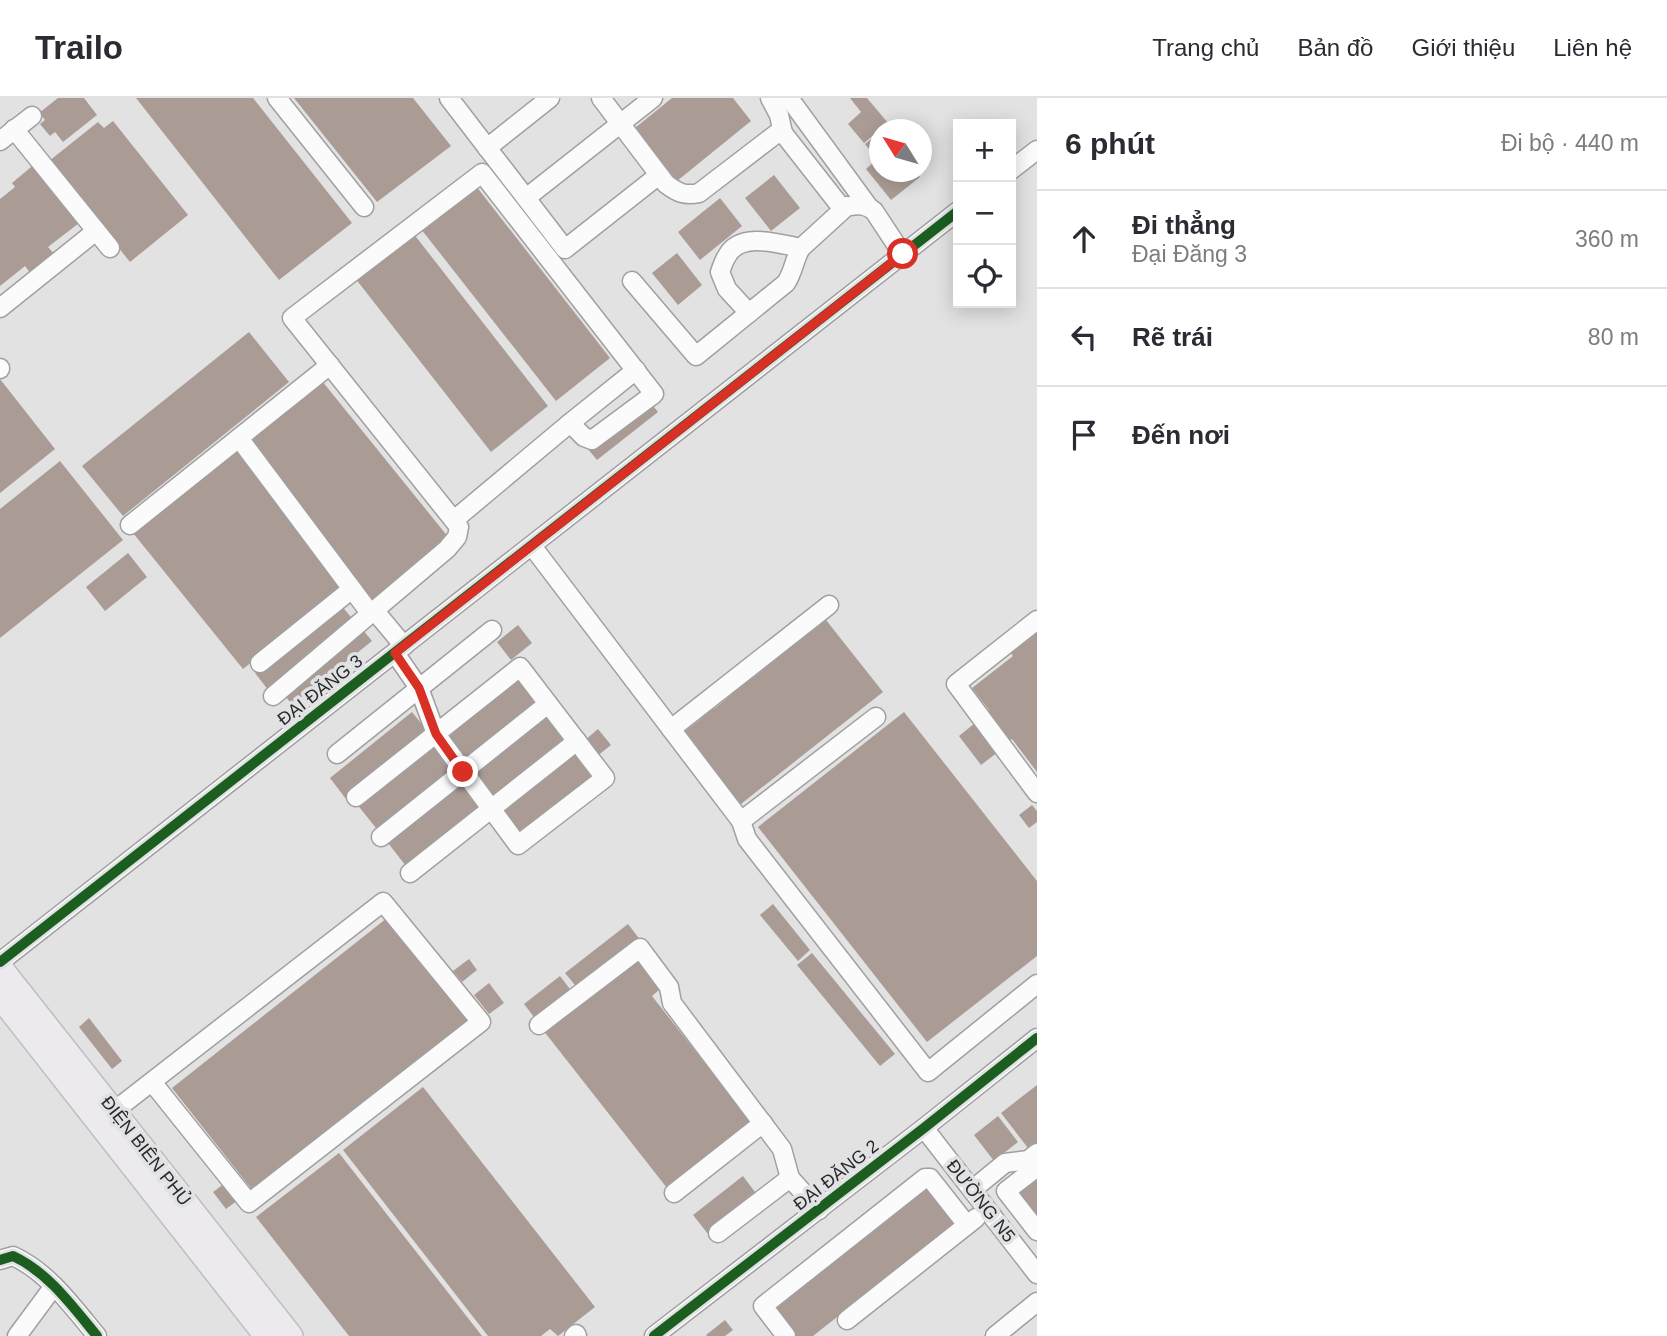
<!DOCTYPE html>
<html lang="vi">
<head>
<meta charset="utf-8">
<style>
	body { margin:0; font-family:Helvetica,sans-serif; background:#f2f2f3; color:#2b2b33 }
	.controls { position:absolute; right:21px; top:21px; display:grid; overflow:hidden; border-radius:0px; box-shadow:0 4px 18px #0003 }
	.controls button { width:63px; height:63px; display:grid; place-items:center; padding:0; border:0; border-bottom:2px solid #e1e1e2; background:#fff; color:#2b2b33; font:35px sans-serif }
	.compass { position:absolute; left:869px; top:21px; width:63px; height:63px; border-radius:50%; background:#fff; box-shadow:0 4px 18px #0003; rotate:307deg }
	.stop { position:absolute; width:21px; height:21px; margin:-16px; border:5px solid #d93025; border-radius:50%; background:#fff }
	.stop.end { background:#d93025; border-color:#fff; box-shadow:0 2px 7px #0008 }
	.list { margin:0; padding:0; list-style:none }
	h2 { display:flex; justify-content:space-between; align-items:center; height:91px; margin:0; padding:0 28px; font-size:30px }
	h2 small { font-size:23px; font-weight:400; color:#7c7c81 }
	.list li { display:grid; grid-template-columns:46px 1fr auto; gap:21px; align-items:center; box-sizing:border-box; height:98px; padding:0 28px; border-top:2px solid #e1e1e2 }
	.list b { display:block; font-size:26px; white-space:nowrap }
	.list p { margin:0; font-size:23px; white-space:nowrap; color:#7c7c81 }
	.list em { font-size:23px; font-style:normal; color:#7c7c81 }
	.icon { flex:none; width:38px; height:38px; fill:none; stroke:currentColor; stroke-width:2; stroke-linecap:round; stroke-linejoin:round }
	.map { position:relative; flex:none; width:1037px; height:1238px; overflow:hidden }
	header { display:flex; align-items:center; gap:42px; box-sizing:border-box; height:98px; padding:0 35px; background:#fff; border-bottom:2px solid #e1e1e2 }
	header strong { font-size:33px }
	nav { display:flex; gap:38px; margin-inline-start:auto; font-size:24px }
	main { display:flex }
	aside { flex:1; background:#fff }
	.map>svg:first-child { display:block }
</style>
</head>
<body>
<header>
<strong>Trailo</strong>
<nav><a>Trang chủ</a><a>Bản đồ</a><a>Giới thiệu</a><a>Liên hệ</a></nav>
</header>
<main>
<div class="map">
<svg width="1037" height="1238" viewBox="0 0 1037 1238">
	<rect width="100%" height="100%" fill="#e2e2e3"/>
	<g fill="#aa9c95">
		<polygon points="58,0 84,0 97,17 63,44 55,34 50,38 40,26 45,22 39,15"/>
		<polygon points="136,0 253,0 352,125 279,182"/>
		<polygon points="294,0 413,0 451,48 377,104"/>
		<polygon points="672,0 733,0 751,23 677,83 635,30"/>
		<polygon points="850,0 867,0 888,25 864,45 848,26 861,14"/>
		<polygon points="113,23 188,117 130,164 49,63 98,24 104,30"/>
		<polygon points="880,34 880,74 915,74 920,79 891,102 866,71 877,61 865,46"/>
		<polygon points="37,64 83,122 48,149 55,157 31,176 25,168 0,188 0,101 15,89 12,85"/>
		<polygon points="774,77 800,110 771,133 745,100"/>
		<polygon points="476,88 610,260 556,303 421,131"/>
		<polygon points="720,100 742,128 700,162 678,134"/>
		<polygon points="413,135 548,308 491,354 355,180"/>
		<polygon points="677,155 702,187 678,207 652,175"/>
		<polygon points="249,234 289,284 123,418 82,368"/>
		<polygon points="0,281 55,351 0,395"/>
		<polygon points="322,283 449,440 368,505 242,348"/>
		<polygon points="649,303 658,314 597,362 588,351"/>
		<polygon points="236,352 346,489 243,571 133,435"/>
		<polygon points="60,363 123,442 0,540 0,411"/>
		<polygon points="128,455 147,479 105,513 86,489"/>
		<polygon points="340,506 355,524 269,593 255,575"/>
		<polygon points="826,522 883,594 741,706 733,696 730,698 719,685 722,682 704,659 700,662 690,648 694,645 684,634 702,620 699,616 710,606 714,611 732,596 729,592 740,584 743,587 763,572 760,568 771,559 774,563 792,548 790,545 801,535 804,539"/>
		<polygon points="518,527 532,545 511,562 497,544"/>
		<polygon points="1037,527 1037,674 1012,641 1006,645 983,616 989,612 972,590 1013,558 1007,550"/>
		<polygon points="363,532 372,543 292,607 284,596"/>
		<polygon points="518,577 542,607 468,666 444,636"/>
		<polygon points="545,613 569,643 493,703 469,673"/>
		<polygon points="412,614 429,635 346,701 330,680"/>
		<polygon points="904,614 1037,783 1037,858 927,944 758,729"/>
		<polygon points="975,625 998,654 981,667 959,638"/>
		<polygon points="598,631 611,647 596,659 584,643"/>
		<polygon points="433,644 456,674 380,735 356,705"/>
		<polygon points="573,650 597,680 520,741 496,711"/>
		<polygon points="460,681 484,712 409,772 385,741"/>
		<polygon points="1032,707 1037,713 1037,724 1029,730 1019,717"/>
		<polygon points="773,806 810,852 798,863 760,817"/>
		<polygon points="387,820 468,924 253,1093 172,990"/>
		<polygon points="628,826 641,843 579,892 565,875"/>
		<polygon points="640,855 665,887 652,898 751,1024 667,1090 543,932"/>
		<polygon points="812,855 895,956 880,968 797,867"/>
		<polygon points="469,861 477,872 462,884 453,873"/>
		<polygon points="560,878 573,895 537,923 524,906"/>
		<polygon points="489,885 504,905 489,916 474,897"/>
		<polygon points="89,920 122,963 112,971 79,929"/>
		<polygon points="1037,987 1037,1049 1031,1054 1001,1015"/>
		<polygon points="423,989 595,1209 558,1238 550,1231 541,1238 488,1238 343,1052"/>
		<polygon points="998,1018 1018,1044 994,1063 974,1037"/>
		<polygon points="339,1055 482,1238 349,1238 256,1119"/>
		<polygon points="743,1078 758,1098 708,1136 693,1117"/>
		<polygon points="1037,1078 1037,1121 1016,1094"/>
		<polygon points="225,1085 238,1102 226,1111 213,1094"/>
		<polygon points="927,1087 956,1125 813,1238 792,1238 770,1210"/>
		<polygon points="725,1222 733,1232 725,1238 707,1238 706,1237"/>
	</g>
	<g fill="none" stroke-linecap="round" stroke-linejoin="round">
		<defs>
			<g id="minor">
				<polyline points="277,0 364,109"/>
				<polyline points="449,0 565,151 659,77"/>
				<path d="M601,0L666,86C678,95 685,98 699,95L776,36L783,35L841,109C855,108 863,104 874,113L903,157"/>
				<polyline points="770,0 779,17 783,35"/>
				<polyline points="789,0 868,108"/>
				<polyline points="14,31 110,150"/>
				<polyline points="0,43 32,18"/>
				<polyline points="487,50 550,0"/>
				<polyline points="1011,72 1037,52"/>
				<polyline points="526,100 653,0"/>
				<path d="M632,183L696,258L786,185C794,173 794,161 801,150L847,108"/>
				<polyline points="0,210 96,133"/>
				<path d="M749,215L727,191L720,174C722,169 724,162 727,158C740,133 780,146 801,150"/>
				<polyline points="0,270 0,271"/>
				<polyline points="239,340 370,515"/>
				<polyline points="454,422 570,325 636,272"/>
				<polyline points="130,427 330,267"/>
				<polyline points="532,448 741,723 747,741 928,974 1037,886"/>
				<polyline points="374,512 404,548"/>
				<polyline points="1037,522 956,586 1037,695"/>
				<polyline points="260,565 352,491"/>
				<polyline points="273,598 447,451 457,439 459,429 292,220 482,75 654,296 592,342 584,339 570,325"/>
				<polyline points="671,631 829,507"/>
				<polyline points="337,656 492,532"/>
				<polyline points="356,699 520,569 605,680 518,747 436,636 419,590 395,555"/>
				<polyline points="741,723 876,619"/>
				<polyline points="381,739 548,606"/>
				<polyline points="410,775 577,643"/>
				<polyline points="0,864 958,113"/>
				<polyline points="539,927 640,850 669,889 672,905 782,1051 790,1080 819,1112"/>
				<polyline points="114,1013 383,804 481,924 249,1105 152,984"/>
				<polyline points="924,1030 1037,1176"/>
				<polyline points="1037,1069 1006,1093 1037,1133"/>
				<polyline points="972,1092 1005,1065 1028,1062 1037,1055"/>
				<polyline points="674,1095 763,1025"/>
				<polyline points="718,1135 790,1080"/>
				<path d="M0,1162L13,1158C48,1174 73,1209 97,1238"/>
				<polyline points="847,1222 976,1120"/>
				<polyline points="17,1238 54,1188"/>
				<polyline points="574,1238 576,1236 577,1238"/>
				<polyline points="654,1238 924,1030 1037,940"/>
				<polyline points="786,1238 763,1208 925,1080 930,1080 967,1127"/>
				<polyline points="995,1238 1037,1204"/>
			</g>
			<g id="major">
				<polyline points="0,869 291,1238"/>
				<polyline points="0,899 266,1238"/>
			</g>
		</defs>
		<use href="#minor" stroke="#a0a0a1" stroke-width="21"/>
		<use href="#major" stroke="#bebebe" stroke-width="26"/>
		<use href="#minor" stroke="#fbfbfb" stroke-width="18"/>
		<use href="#major" stroke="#eceaee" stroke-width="23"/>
		<defs>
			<g id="cycleway">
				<polyline points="0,864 958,113"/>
				<path d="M0,1162L13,1158C48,1174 73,1209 97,1238"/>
				<polyline points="654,1238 924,1030 1037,940"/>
			</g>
		</defs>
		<use href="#cycleway" stroke="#e1e2e4" stroke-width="15"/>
		<use href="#cycleway" stroke="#1b5e20" stroke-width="10"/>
	</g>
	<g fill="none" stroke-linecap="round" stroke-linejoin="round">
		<polyline stroke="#d93025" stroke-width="9" points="463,674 436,636 419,590 395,555 903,156"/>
	</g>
	<g text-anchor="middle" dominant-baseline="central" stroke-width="7" stroke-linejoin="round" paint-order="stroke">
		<g font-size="18" fill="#29292a" stroke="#e1e2e4">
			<text transform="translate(320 592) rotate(-38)">ĐẠI ĐĂNG 3</text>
			<text transform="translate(146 1053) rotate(52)">ĐIỆN BIÊN PHỦ</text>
			<text transform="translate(836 1077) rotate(-38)">ĐẠI ĐĂNG 2</text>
			<text transform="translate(981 1103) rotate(52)">ĐƯỜNG N5</text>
		</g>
	</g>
</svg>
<div class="controls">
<button>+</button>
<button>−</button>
<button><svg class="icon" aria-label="locate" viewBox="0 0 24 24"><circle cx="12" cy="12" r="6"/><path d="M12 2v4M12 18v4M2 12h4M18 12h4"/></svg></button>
</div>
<svg class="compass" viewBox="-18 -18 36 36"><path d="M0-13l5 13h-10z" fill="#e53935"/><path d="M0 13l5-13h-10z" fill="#7c7c81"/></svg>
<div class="stop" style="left:903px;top:156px"></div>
<div class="stop end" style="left:463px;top:674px"></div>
</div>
<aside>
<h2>6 phút<small>Đi bộ · 440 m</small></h2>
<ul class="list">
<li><svg class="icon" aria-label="ahead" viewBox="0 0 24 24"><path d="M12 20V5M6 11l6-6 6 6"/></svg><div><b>Đi thẳng</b><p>Đại Đăng 3</p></div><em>360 m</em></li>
<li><svg class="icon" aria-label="left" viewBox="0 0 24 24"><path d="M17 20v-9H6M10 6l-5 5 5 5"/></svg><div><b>Rẽ trái</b></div><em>80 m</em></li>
<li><svg class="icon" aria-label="arrive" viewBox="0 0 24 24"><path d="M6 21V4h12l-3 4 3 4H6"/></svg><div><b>Đến nơi</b></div></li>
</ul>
</aside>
</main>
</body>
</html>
